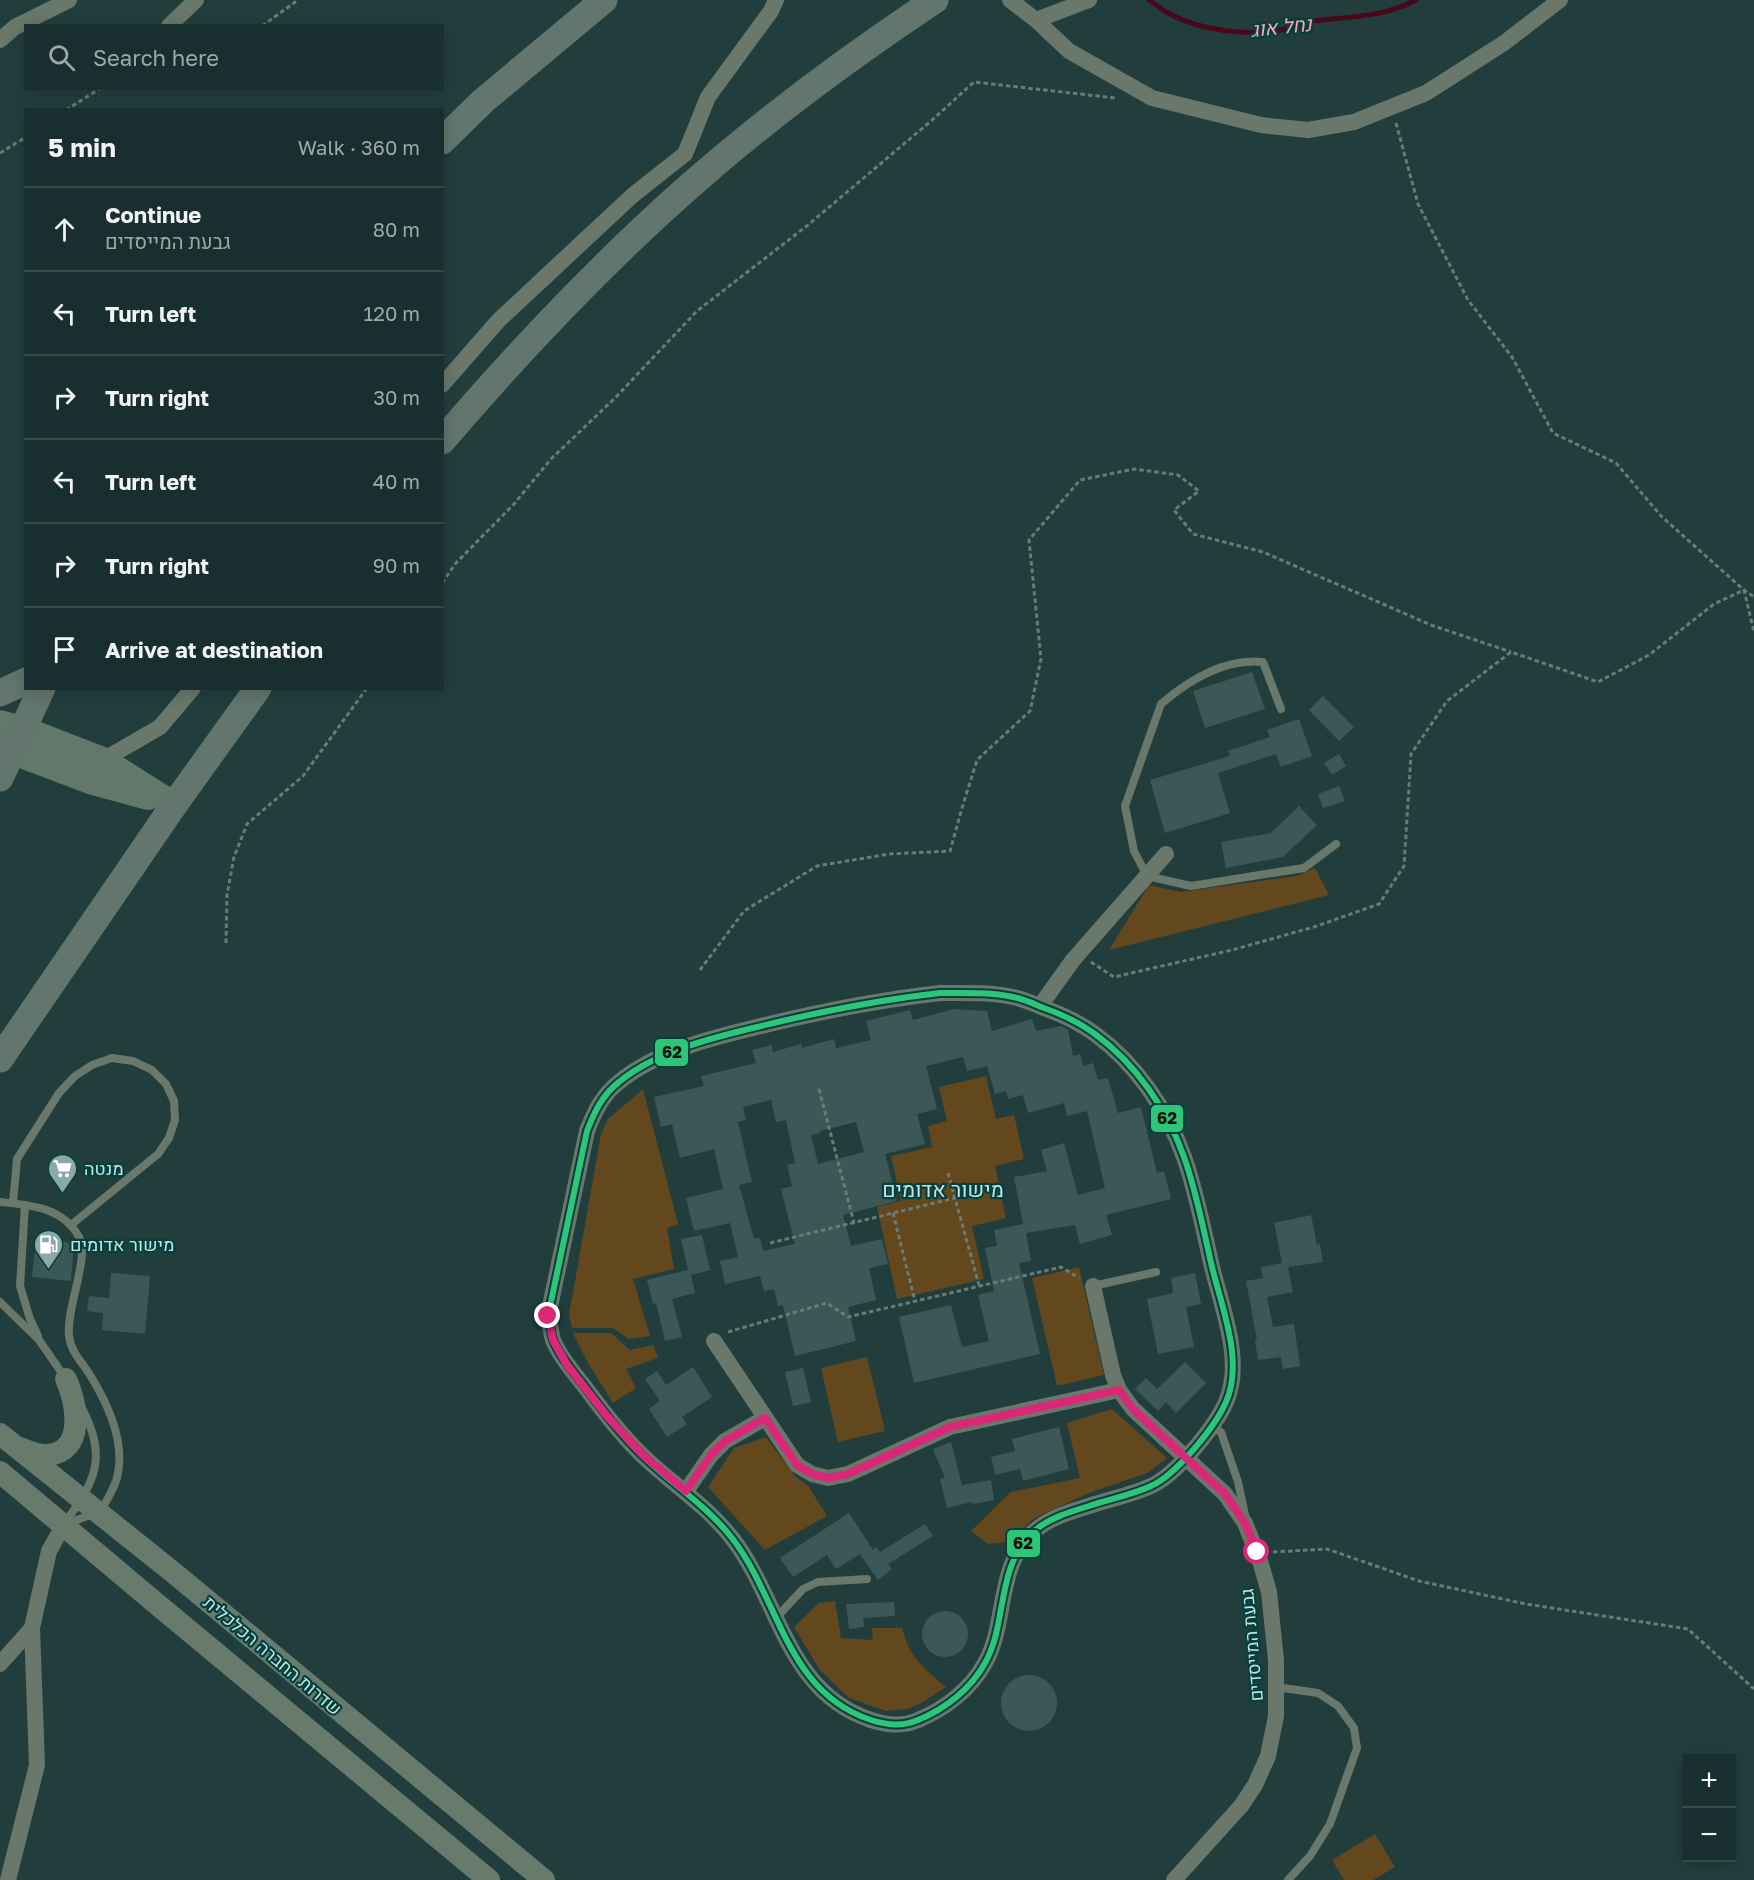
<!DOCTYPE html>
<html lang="en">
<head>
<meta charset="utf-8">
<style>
	body { margin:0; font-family:"Golos Text",Heebo,sans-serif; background:#223636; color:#f1f3f6 }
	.controls { position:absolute; right:18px; bottom:18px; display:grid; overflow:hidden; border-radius:0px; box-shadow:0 3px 15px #0003 }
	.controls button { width:54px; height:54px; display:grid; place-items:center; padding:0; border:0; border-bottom:2px solid #374a4a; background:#192e2e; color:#f1f3f6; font:30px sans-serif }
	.stop { position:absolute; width:18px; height:18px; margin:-14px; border:4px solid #db2777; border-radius:50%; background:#fff }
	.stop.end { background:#db2777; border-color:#fff; box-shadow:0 2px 6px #0008 }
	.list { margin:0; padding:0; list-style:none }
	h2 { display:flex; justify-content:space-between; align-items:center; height:78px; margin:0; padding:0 24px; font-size:26px }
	h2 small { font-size:20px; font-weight:400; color:#9fa8aa }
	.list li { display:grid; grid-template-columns:39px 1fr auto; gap:18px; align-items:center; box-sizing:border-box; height:84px; padding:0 24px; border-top:2px solid #374a4a }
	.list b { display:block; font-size:22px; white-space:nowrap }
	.list p { margin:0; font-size:20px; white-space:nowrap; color:#9fa8aa }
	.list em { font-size:20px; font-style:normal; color:#9fa8aa }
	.icon { flex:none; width:33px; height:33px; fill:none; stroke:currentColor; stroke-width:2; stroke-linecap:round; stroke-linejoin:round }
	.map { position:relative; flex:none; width:1754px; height:1880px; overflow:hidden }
	.search { position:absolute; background:#192e2e; box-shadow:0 3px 15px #0003; left:24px; top:24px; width:420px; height:66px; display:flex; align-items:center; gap:15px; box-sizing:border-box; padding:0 21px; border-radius:0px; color:#9fa8aa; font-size:22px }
	.panel { position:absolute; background:#192e2e; box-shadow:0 3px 15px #0003; left:24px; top:108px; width:420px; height:582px; border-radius:0px }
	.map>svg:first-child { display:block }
</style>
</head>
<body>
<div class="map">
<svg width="1754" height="1880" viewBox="0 0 1754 1880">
	<rect width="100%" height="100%" fill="#213e3d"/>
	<g fill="#63481d">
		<polygon points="1315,868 1329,895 1109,950 1149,885 1180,892 1297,876"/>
		<polygon points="986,1076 996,1119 1014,1115 1024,1159 995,1166 1006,1218 972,1226 984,1279 897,1299 877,1207 901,1201 891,1156 932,1147 928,1126 947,1121 939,1087"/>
		<polygon points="643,1089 678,1224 667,1228 674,1269 633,1279 650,1336 629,1339 613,1328 572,1328 569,1315 601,1134 608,1119"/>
		<polygon points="1079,1267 1104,1375 1057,1386 1032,1278"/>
		<polygon points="573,1333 611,1333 630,1350 653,1345 658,1358 626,1369 636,1388 613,1403 589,1365"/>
		<polygon points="867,1357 885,1431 838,1442 821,1368"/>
		<polygon points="1112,1409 1167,1458 1147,1473 1089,1493 1035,1518 1007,1542 988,1544 971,1531 1011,1492 1080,1478 1067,1423"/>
		<polygon points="766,1437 795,1476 809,1487 827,1516 765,1550 708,1487 734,1448"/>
		<path d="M835,1601L841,1638L873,1640L872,1628H902C909,1657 924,1669 946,1687L921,1703L907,1709L886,1711L849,1698L820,1670L794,1627L819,1603Z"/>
		<polygon points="1375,1834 1395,1867 1373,1880 1344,1880 1332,1860"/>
	</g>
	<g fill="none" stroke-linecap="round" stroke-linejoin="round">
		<path stroke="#48081c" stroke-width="5" d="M1149,0C1155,4 1161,9 1168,13C1200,31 1251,37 1286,29C1295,27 1303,23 1312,21C1347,17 1385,17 1416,0"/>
	</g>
	<g fill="#3c5856" fill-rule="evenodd">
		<polygon points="1252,672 1265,709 1205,728 1193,691"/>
		<polygon points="1323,696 1354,727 1339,741 1309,710"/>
		<polygon points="1299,719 1312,756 1281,767 1276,754 1218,773 1230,813 1165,833 1150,780 1230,756 1228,751 1270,737 1267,730"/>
		<polygon points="1339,754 1346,766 1332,775 1324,763"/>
		<polygon points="1339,786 1345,801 1323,808 1318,794"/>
		<polygon points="1299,806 1317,825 1283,857 1226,868 1221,842 1271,833"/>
		<path d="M954,1009L987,1011L992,1031L1032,1019L1036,1031L1061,1026L1068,1030L1073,1056L1080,1054L1083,1066L1093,1063L1098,1080L1108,1078L1118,1113L1141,1107L1157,1173L1164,1171L1171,1199L1106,1215L1112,1235L1080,1244L1075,1225L1026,1233L1031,1261L1019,1263L1040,1354L914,1383L899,1317L951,1305L962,1347L989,1341L978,1295L994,1291L985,1248L997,1246L994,1230L1023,1224L1014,1177L1047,1171L1041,1150L1064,1143L1078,1195L1105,1188L1087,1111L1067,1116L1064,1103L1028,1113L1023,1095L1008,1099L1006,1091L995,1094L987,1066L967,1071L963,1057L926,1066L937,1109L917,1114L925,1144L885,1154L897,1201L843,1215L851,1246L882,1239L888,1264L869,1268L876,1300L848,1307L856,1341L795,1356L783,1305L778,1306L774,1289L764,1291L760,1276L725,1284L720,1261L738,1257L730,1223L694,1231L686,1198L723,1189L714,1149L680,1158L672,1124L661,1127L654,1097L704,1086L701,1076L756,1063L752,1050L772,1045L773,1052L801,1044L802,1048L834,1039L836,1048L871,1040L866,1021L910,1010L913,1020ZM771,1100L776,1122L786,1120L795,1163L787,1165L792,1186L781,1189L795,1244L763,1251L760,1238L754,1239L739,1185L752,1182L738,1122L746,1120L743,1107ZM856,1122L864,1152L818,1164L811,1135L820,1133V1131Z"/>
		<polygon points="1311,1215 1317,1245 1320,1244 1323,1262 1288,1267 1293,1292 1267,1297 1273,1327 1294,1324 1300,1366 1283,1369 1281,1357 1258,1360 1255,1340 1257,1340 1246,1281 1263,1278 1261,1267 1282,1263 1274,1223"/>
		<polygon points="702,1235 710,1270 691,1275 695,1293 672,1299 682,1337 665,1341 656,1303 653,1304 647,1280 688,1270 681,1239"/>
		<polygon points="36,1239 74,1243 71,1281 32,1277"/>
		<polygon points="111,1273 150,1276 145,1334 102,1330 103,1313 87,1311 89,1296 109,1298"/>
		<polygon points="1195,1273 1201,1304 1186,1307 1194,1347 1158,1354 1147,1299 1173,1293 1171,1278"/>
		<polygon points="1185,1362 1206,1383 1176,1413 1166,1402 1158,1411 1135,1389 1146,1378 1157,1389"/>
		<polygon points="693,1367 712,1397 682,1417 687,1424 667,1437 649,1409 660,1401 645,1379 657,1371 666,1385"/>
		<polygon points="803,1368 811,1402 793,1406 785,1372"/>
		<polygon points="1059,1427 1069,1469 1023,1481 1020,1469 995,1475 991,1457 1015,1451 1012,1439"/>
		<polygon points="951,1442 962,1485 991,1480 994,1500 973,1504 972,1502 947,1508 940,1479 945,1478 933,1449"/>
		<polygon points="849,1513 873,1550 876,1547 880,1552 925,1524 933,1536 888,1564 892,1569 878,1580 860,1554 836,1569 827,1555 793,1577 780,1558"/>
		<polygon points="894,1602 895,1616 863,1618 864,1627 849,1629 846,1604"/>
		<circle cx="945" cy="1634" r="23"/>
		<circle cx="1029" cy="1703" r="28"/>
	</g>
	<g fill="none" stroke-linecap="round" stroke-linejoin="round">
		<g stroke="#6b7b73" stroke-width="3" stroke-dasharray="4.5 3" stroke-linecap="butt">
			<polyline points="262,26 298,0"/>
			<polyline points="66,110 101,88"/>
			<polyline points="1396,123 1418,204 1468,300 1512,357 1553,433 1616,463 1662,517 1744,590 1754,597"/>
			<polyline points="0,153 26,137"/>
			<polyline points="442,583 456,563 514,504 551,459 615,398 697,311 808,225 931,121 974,82 1115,98"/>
			<polyline points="226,943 227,895 234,857 247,824 303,776 367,688"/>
			<polyline points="1091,962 1114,977 1232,950 1314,927 1379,904 1404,866 1411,754 1447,701 1511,652 1598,682 1649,655 1714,604 1744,590 1754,632"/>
			<polyline points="700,970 744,911 817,866 889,854 950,851 962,808 977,760 1030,711 1041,659 1029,540 1080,480 1134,469 1178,475 1199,491 1174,510 1193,534 1263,552 1431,625 1511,652"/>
			<polyline points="819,1089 854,1223"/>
			<polyline points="948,1173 979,1285"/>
			<polyline points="893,1213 915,1301"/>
			<polyline points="770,1243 955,1198"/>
			<polyline points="728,1332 827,1303 848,1317 1061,1267 1079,1278"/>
			<polyline points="1273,1552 1327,1549 1419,1581 1526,1604 1688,1629 1754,1689"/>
		</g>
		<g stroke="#69786b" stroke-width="8">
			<path d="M1281,709L1263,662C1225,658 1189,680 1161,704L1125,806L1134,851L1147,876L1191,886L1272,873L1304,868L1336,844"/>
			<path d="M0,1202C30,1205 63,1207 79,1237C90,1257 66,1309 69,1335C70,1351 82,1362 90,1375C108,1404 126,1443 117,1478C114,1489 106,1501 101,1511L66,1524"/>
			<polyline points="13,1203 17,1159 59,1093 75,1076 92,1065 112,1058 133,1061 152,1070 166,1084 174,1101 175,1120 169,1138 158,1154 71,1225"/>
			<polyline points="25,1205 20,1286 30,1319 38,1336"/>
			<polyline points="1093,1286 1156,1272"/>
			<polyline points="0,1302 39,1340 66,1379"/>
			<polyline points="1211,1427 1221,1432 1238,1482 1245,1515"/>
			<path d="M63,1525C96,1481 108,1458 81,1406"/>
			<polyline points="776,1618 803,1589 818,1582 867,1579"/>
			<polyline points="1276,1687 1318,1693 1338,1706 1354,1728 1357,1748 1330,1824 1310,1856 1288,1880"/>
		</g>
		<g stroke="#69786b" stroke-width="16">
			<polyline points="1010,0 1036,20 1069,51 1152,98 1261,125 1308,130 1354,122 1426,93 1504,43 1560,0"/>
			<polyline points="1036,20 1089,0"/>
			<polyline points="169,26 196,0"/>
			<polyline points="0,40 15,27 69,0"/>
			<polyline points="442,385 499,320 633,195 685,154 708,97 771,11 776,0"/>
			<polyline points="103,760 160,727 193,688"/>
			<path d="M940,993C965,993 989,992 1013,997C1024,999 1034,1004 1044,1008C1061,1014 1080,1023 1095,1034C1136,1064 1167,1109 1184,1157C1196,1190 1204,1232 1212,1267C1222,1308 1244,1362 1226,1402C1215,1427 1176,1475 1151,1486C1132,1495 1109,1499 1089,1506C1069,1512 1046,1519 1031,1534C996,1569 1007,1625 985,1663C971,1689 945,1709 918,1720C902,1727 887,1725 871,1720C786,1692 780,1600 732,1538C706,1505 672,1484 643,1456C621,1435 603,1411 585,1387C574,1373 560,1357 553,1340C551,1333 550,1324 548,1316L587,1131C594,1113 602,1095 619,1082C655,1052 711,1038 757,1027C818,1012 878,1000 940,993Z"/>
			<polyline points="1040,1006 1073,960 1166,854"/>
			<polyline points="1093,1286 1113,1375 1119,1390 1133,1409 1225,1494 1245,1523 1260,1561 1269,1592 1276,1660 1276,1716 1268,1756 1255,1785 1241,1806 1174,1880"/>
			<polyline points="714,1341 797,1465 812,1474 828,1478 848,1474 950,1427 1119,1390"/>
			<polyline points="686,1491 711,1455 725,1441 765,1418"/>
			<polyline points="0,1664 32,1628"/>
			<polyline points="8,1880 37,1765 32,1628 49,1551 63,1526"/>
		</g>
		<g stroke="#687a6c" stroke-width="22">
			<polyline points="0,1434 174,1573 544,1880"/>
			<path d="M20,1448C28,1451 38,1456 47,1455C86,1452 77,1403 66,1379"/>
			<polyline points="0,1472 152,1600 489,1880"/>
		</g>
		<g stroke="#62786b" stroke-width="26">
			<polyline points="0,723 23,729 103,760 174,805"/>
			<polyline points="0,747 93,782 148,797"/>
		</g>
		<g stroke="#62766e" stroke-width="27">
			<polyline points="442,141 483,101 604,0"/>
			<path d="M442,441C520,350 602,263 692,184C768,117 851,56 935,0"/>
			<polyline points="0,693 26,681"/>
			<polyline points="0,778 42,688"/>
			<polyline points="0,1059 174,805 258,688"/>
		</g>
		<defs>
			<path id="bus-1" d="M940,993C965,993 989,992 1013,997C1024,999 1034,1004 1044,1008C1061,1014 1080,1023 1095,1034C1136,1064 1167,1109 1184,1157C1196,1190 1204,1232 1212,1267C1222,1308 1244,1362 1226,1402C1215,1427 1176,1475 1151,1486C1132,1495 1109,1499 1089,1506C1069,1512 1046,1519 1031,1534C996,1569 1007,1625 985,1663C971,1689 945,1709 918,1720C902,1727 887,1725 871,1720C786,1692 780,1600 732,1538C706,1505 672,1484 643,1456C621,1435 603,1411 585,1387C574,1373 560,1357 553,1340C551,1333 550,1324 548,1316L587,1131C594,1113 602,1095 619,1082C655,1052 711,1038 757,1027C818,1012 878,1000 940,993Z"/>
		</defs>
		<use href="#bus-1" stroke="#04403e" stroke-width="10"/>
		<use href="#bus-1" stroke="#2dc577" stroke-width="6"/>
	</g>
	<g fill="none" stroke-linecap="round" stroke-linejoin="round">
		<polyline stroke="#db2777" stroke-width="8" points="548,1316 553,1340 567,1365 606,1415 643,1455 686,1491 711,1455 725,1441 765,1418 797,1465 812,1474 828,1478 848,1474 950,1427 1119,1390 1133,1409 1225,1494 1245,1523 1257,1552"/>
	</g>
	<defs>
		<symbol id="supermarket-pin" viewBox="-11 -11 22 30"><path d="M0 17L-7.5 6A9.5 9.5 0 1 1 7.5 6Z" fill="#8aa9a8" stroke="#04403e"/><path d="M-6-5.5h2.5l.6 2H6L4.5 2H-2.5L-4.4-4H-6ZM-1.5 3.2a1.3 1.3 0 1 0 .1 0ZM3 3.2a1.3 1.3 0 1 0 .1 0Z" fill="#fff"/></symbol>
		<symbol id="fuel-pin" viewBox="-11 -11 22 30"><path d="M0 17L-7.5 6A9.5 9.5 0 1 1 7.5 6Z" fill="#8aa9a8" stroke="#04403e"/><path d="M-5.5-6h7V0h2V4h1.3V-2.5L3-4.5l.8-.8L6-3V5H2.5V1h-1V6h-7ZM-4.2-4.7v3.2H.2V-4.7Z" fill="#fff"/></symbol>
	</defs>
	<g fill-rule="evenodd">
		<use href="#supermarket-pin" x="46" y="1152" width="33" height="45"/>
		<use href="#fuel-pin" x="32" y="1228" width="33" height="45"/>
	</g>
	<g text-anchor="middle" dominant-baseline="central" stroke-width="4.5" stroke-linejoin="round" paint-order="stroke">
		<g font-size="18" fill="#c2e3e1" stroke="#04403e" text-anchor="start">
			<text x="84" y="1168">מנטה</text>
			<text x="70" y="1244">מישור אדומים</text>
		</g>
		<g font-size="18" fill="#c2e3e1" stroke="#04403e">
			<text transform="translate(1251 1645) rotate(-95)">גבעת המייסדים</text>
			<text transform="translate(273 1655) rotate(40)">שדרות החברה הכלכלית</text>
		</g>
		<g font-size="20" font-style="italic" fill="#ffa5b1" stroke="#04403e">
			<text transform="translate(1281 26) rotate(-6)">נחל אוג</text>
		</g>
		<g font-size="21" fill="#c2e3e1" stroke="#04403e">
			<text x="943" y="1189">מישור אדומים</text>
		</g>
	</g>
	<g stroke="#04403e" stroke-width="2">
		<rect x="654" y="1038" width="35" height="29" rx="6" fill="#2dc577"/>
		<rect x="1150" y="1104" width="34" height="29" rx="6" fill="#2dc577"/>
		<rect x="1006" y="1529" width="35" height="29" rx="6" fill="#2dc577"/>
	</g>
	<g font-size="16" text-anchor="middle" font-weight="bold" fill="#111">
		<text x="672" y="1058">62</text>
		<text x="1167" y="1124">62</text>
		<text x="1023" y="1549">62</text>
	</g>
</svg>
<div class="controls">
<button>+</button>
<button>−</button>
</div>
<div class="stop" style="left:1257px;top:1552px"></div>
<div class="stop end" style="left:548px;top:1316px"></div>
<div class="search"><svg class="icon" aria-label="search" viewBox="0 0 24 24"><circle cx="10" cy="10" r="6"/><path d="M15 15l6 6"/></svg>Search here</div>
<section class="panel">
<h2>5 min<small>Walk · 360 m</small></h2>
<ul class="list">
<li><svg class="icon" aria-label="ahead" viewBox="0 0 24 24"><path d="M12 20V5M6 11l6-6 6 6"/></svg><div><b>Continue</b><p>גבעת המייסדים</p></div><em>80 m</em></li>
<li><svg class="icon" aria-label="left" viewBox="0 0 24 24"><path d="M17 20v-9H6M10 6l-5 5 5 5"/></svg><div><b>Turn left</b></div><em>120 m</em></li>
<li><svg class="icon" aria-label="right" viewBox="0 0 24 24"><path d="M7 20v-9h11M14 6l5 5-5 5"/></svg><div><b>Turn right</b></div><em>30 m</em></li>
<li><svg class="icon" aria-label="left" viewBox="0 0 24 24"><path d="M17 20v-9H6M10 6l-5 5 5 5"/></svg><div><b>Turn left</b></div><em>40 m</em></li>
<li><svg class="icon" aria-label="right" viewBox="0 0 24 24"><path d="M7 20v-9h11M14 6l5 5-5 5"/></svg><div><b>Turn right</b></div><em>90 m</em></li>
<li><svg class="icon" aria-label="arrive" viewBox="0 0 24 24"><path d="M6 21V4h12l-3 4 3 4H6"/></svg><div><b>Arrive at destination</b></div></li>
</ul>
</section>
</div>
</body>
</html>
